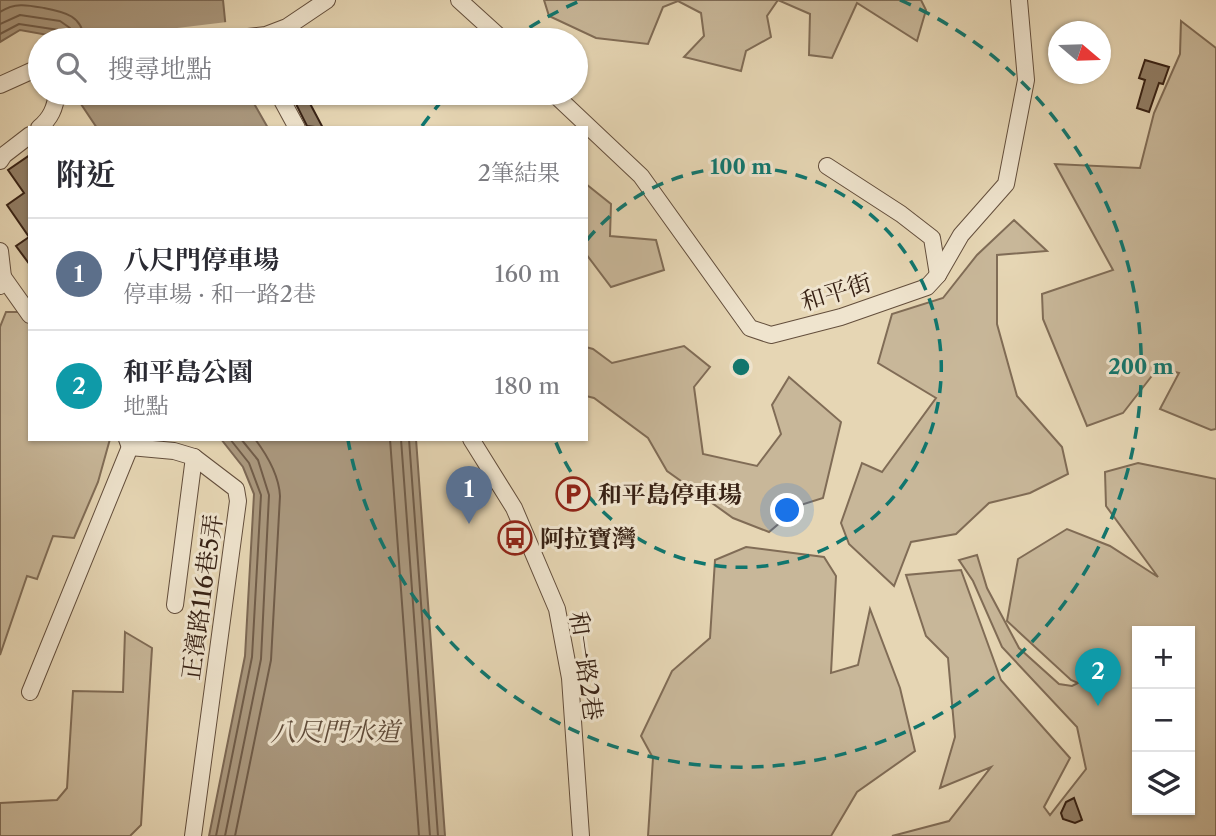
<!DOCTYPE html>
<html lang="zh-TW">
<head>
<meta charset="utf-8">
<style>
	body { margin:0; font-family:"Libre Caslon Text","Noto Serif TC",serif; background:#f2f2f3; color:#2b2b33 }
	.controls { position:absolute; right:21px; bottom:21px; display:grid; overflow:hidden; border-radius:0px; box-shadow:0 2px 5px #0004 }
	.controls button { width:63px; height:63px; display:grid; place-items:center; padding:0; border:0; border-bottom:2px solid #e1e1e2; background:#fff; color:#2b2b33; font:35px sans-serif }
	.compass { position:absolute; left:1048px; top:21px; width:63px; height:63px; border-radius:50%; background:#fff; box-shadow:0 2px 5px #0004; rotate:109deg }
	.you { position:absolute; left:788px; top:511px; width:24px; height:24px; margin:-18px; border:5px solid #fff; border-radius:50%; background:#1a73e8; box-shadow:0 0 0 10px #1a73e833 }
	.badge { display:grid; place-items:center; width:46px; height:46px; border-radius:50%; background:#0f766e; color:#fff; font-size:23px; font-weight:700 }
	.pin { position:absolute; translate:-50% -58px; filter:drop-shadow(0 2px 4px #0008) }
	.pin::after { content:''; position:absolute; top:37px; width:24px; height:21px; background:inherit; clip-path:polygon(0 0,100% 0,50% 100%) }
	.list { margin:0; padding:0; list-style:none }
	h2 { display:flex; justify-content:space-between; align-items:center; height:91px; margin:0; padding:0 28px; font-size:30px }
	h2 small { font-size:23px; font-weight:400; color:#7c7c81 }
	.list li { display:grid; grid-template-columns:46px 1fr auto; gap:21px; align-items:center; box-sizing:border-box; height:112px; padding:0 28px; border-top:2px solid #e1e1e2 }
	.list b { display:block; font-size:26px; white-space:nowrap }
	.list p { margin:0; font-size:23px; white-space:nowrap; color:#7c7c81 }
	.list em { font-size:23px; font-style:normal; color:#7c7c81 }
	.icon { flex:none; width:38px; height:38px; fill:none; stroke:currentColor; stroke-width:2; stroke-linecap:round; stroke-linejoin:round }
	.map { position:relative; flex:none; width:1216px; height:836px; overflow:hidden }
	.search { position:absolute; background:#fff; box-shadow:0 2px 5px #0004; left:28px; top:28px; width:560px; height:77px; display:flex; align-items:center; gap:18px; box-sizing:border-box; padding:0 24px; border-radius:38px; color:#7c7c81; font-size:26px }
	.panel { position:absolute; background:#fff; box-shadow:0 2px 5px #0004; left:28px; top:126px; width:560px; height:315px; border-radius:0px }
	.map>svg:first-child { display:block }
</style>
</head>
<body>
<div class="map">
<svg width="1216" height="836" viewBox="0 0 1216 836">
	<rect width="100%" height="100%" fill="#e6d6b4"/>
	<filter id="stains"><feTurbulence type="fractalNoise" baseFrequency=".00286" numOctaves="4"/><feColorMatrix values="0 0 0 0 .2 0 0 0 0 .09 0 0 0 0 .02 0 0 0 .5 -.17"/></filter>
	<radialGradient id="worn" r=".72"><stop offset=".6" stop-color="#630" stop-opacity="0"/><stop offset="1" stop-color="#630" stop-opacity=".3"/></radialGradient>
	<g fill="#c8b799" stroke="#806c56" stroke-width="2" fill-rule="evenodd">
		<polygon points="544,0 921,0 926,10 917,41 857,3 832,58 809,55 810,14 778,0 767,16 771,37 746,51 741,71 684,57 704,36 701,13 678,1 663,7 648,44 596,38 549,16"/>
		<polygon points="1181,21 1216,48 1216,429 1211,430 1160,409 1179,373 1158,368 1123,413 1087,426 1043,319 1042,294 1113,270 1055,164 1140,168 1154,113 1180,54"/>
		<polygon points="586,184 611,204 610,236 656,240 664,270 611,287 586,254"/>
		<polygon points="1014,220 1047,251 997,255 997,324 1017,396 1062,447 1068,474 1030,493 989,503 956,534 911,542 894,586 849,544 841,523 862,463 882,472 936,398 878,363 892,314 943,298 977,255"/>
		<polygon points="6,312 20,312 30,324 30,439 110,439 98,482 74,538 53,536 37,579 27,576 0,655 0,327"/>
		<polygon points="684,346 710,367 694,387 703,454 757,466 781,434 772,405 789,377 841,422 823,498 791,508 782,521 769,532 733,518 667,471 648,438 594,398 586,396 586,347 593,349 612,363"/>
		<path d="M1138,463L1216,479V836H892L949,821L991,767L940,788L955,737L948,658L926,636L906,575L961,570L1001,680L1070,758L1044,807L1050,815L1086,769L1077,727L1002,647L973,581L959,560L977,555L987,588L1019,648L1059,684L1072,686L1078,683L1071,680L1007,621L1018,559L1067,529L1110,546L1158,577L1106,506L1105,472ZM1137,631H1190V810H1137Z"/>
		<polygon points="746,547 824,557 836,576 831,673 858,665 870,609 900,688 915,751 857,792 831,836 648,836 653,758 641,736 672,671 710,638 715,560"/>
		<polygon points="125,632 152,648 141,825 130,836 0,836 0,803 57,800 67,788 73,691 123,692"/>
	</g>
	<g fill="#aa987e" stroke="#7c6854" stroke-width="2">
		<polygon points="0,0 223,0 227,40 76,40 20,30 0,42"/>
		<polygon points="78,93 248,93 268,128 97,128 81,104"/>
		<polygon points="221,439 416,439 445,836 209,836 245,656 254,494 243,467"/>
	</g>
	<polygon fill="#e6d6b4" points="227,22 230,40 77,40"/>
	<g fill="none" stroke-linecap="round" stroke-linejoin="round">
		<g stroke="#705c49" stroke-width="2">
			<path d="M0,12C15,2 28,5 44,8C65,12 83,16 84,40"/>
			<polyline points="0,24 20,15 60,21 70,28 74,40"/>
			<polyline points="0,34 19,24 59,30 64,34 65,40"/>
			<polyline points="390,439 419,836"/>
			<polyline points="401,439 430,836"/>
			<polyline points="409,439 438,836"/>
			<polyline points="216,836 252,657 261,495 249,463 230,439"/>
			<polyline points="225,836 261,659 269,495 258,460 241,439"/>
			<path d="M235,836L271,660L280,496C279,476 267,455 255,439"/>
		</g>
	</g>
	<g fill="#927f67" stroke="#372114" stroke-width="2">
		<polygon points="1145,60 1169,67 1163,84 1159,83 1149,112 1137,108 1145,80 1139,78"/>
		<polygon points="306,96 323,128 307,126 295,102"/>
		<polygon points="30,155 30,265 16,246 29,237 7,205 24,193 8,170"/>
		<polygon points="1074,798 1082,820 1075,823 1063,819 1061,813 1066,802"/>
	</g>
	<g fill="none" stroke-linecap="round" stroke-linejoin="round">
		<defs>
			<g id="street">
				<polyline points="459,0 503,40"/>
				<polyline points="222,40 266,35 287,27 327,0"/>
				<polyline points="0,85 40,67"/>
				<polyline points="278,93 297,128"/>
				<polyline points="553,93 641,176 750,328 771,335 841,317 927,287 938,275 961,235 1006,184 1026,80 1019,0"/>
				<path d="M39,128C51,118 55,108 57,93"/>
				<polyline points="0,161 4,155 30,135"/>
				<polyline points="827,166 901,214 932,238 938,275"/>
				<polyline points="0,251 3,277 0,286"/>
				<polyline points="3,277 30,315"/>
				<polyline points="127,439 130,447 174,451 194,457 236,489 238,501 193,836"/>
				<polyline points="471,439 514,508 557,609 570,678 581,836"/>
				<polyline points="175,605 194,457"/>
				<polyline points="30,692 130,447"/>
			</g>
		</defs>
		<use href="#street" stroke="#634e3c" stroke-width="18"/>
		<use href="#street" stroke="#efe4ce" stroke-width="16"/>
	</g>
	<g fill="none" stroke="#0f766e" stroke-width="3.5" stroke-dasharray="12 9">
		<path d="M587 240A200 200 0 1 1 555 440"/>
		<path d="M422 126A400 400 0 0 1 448 94M512 39A400 400 0 0 1 582 0M900 0A400 400 0 1 1 348 440"/>
	</g>
	<defs>
		<symbol id="parking-ring" viewBox="-11 -11 22 22"><circle r="9.5" fill="#efe4ce" stroke="#8f2418" stroke-width="1.5"/><path d="M-3.5-5.5H1a3.5 3.5 0 0 1 0 7H-1V5.5H-3.5ZM-1-3.4V-.6H.8a1.4 1.4 0 0 0 0-2.8Z" fill="#8f2418"/></symbol>
		<symbol id="bus-ring" viewBox="-11 -11 22 22"><circle r="9.5" fill="#efe4ce" stroke="#8f2418" stroke-width="1.5"/><path d="M-5-6H5V4H4V6H2V4H-2V6H-4V4H-5ZM-3.5-4V0h7V-4ZM-3.5 1.2v1.5H-2V1.2ZM2 1.2v1.5H3.5V1.2Z" fill="#8f2418"/></symbol>
	</defs>
	<g fill-rule="evenodd">
		<use href="#parking-ring" x="554" y="475" width="38" height="38"/>
		<use href="#bus-ring" x="496" y="519" width="38" height="38"/>
	</g>
	<g text-anchor="middle" dominant-baseline="central" stroke-width="6" stroke-linejoin="round" paint-order="stroke">
		<g font-size="24" fill="#372114" stroke="#efe4ce">
			<text transform="translate(836 292) rotate(-17)">和平街</text>
			<text transform="translate(202 597) rotate(-82)">正濱路116巷5弄</text>
			<text transform="translate(586 666) rotate(82)">和一路2巷</text>
		</g>
		<g font-size="24" font-weight="bold" fill="#372114" stroke="#efe4ce" text-anchor="start">
			<text x="598" y="494">和平島停車場</text>
			<text x="540" y="538">阿拉寶灣</text>
		</g>
		<g font-size="26" font-style="italic" fill="#5f4b39" stroke="#efe4ce">
			<text x="335" y="732">八尺門水道</text>
		</g>
	</g>
	<circle cx="741" cy="367" r="10" fill="#0f766e" stroke="#efe4ce" stroke-width="3.5"/>
	<g font-size="21" text-anchor="middle" font-weight="bold" fill="#0f766e" stroke="#efe4ce" stroke-width="6" stroke-linejoin="round" paint-order="stroke">
		<text x="741" y="174">100 m</text>
		<text x="1141" y="374">200 m</text>
	</g>
	<rect width="100%" height="100%" filter="url(#stains)"/>
	<rect width="100%" height="100%" fill="url(#worn)"/>
</svg>
<div class="controls">
<button>+</button>
<button>−</button>
<button><svg class="icon" aria-label="layers" viewBox="0 0 24 24"><path d="M12 4l9 5-9 5-9-5zM3 14l9 5 9-5"/></svg></button>
</div>
<svg class="compass" viewBox="-18 -18 36 36"><path d="M0-13l5 13h-10z" fill="#e53935"/><path d="M0 13l5-13h-10z" fill="#7c7c81"/></svg>
<div class="you"></div>
<div class="pin badge" style="left:469px;top:524px;background:#5c6f8a">1</div>
<div class="pin badge" style="left:1098px;top:706px;background:#0f9aa8">2</div>
<div class="search"><svg class="icon" aria-label="search" viewBox="0 0 24 24"><circle cx="10" cy="10" r="6"/><path d="M15 15l6 6"/></svg>搜尋地點</div>
<section class="panel">
<h2>附近<small>2筆結果</small></h2>
<ul class="list">
<li><span class="badge" style="background:#5c6f8a">1</span><div><b>八尺門停車場</b><p>停車場 · 和一路2巷</p></div><em>160 m</em></li>
<li><span class="badge" style="background:#0f9aa8">2</span><div><b>和平島公園</b><p>地點</p></div><em>180 m</em></li>
</ul>
</section>
</div>
</body>
</html>
